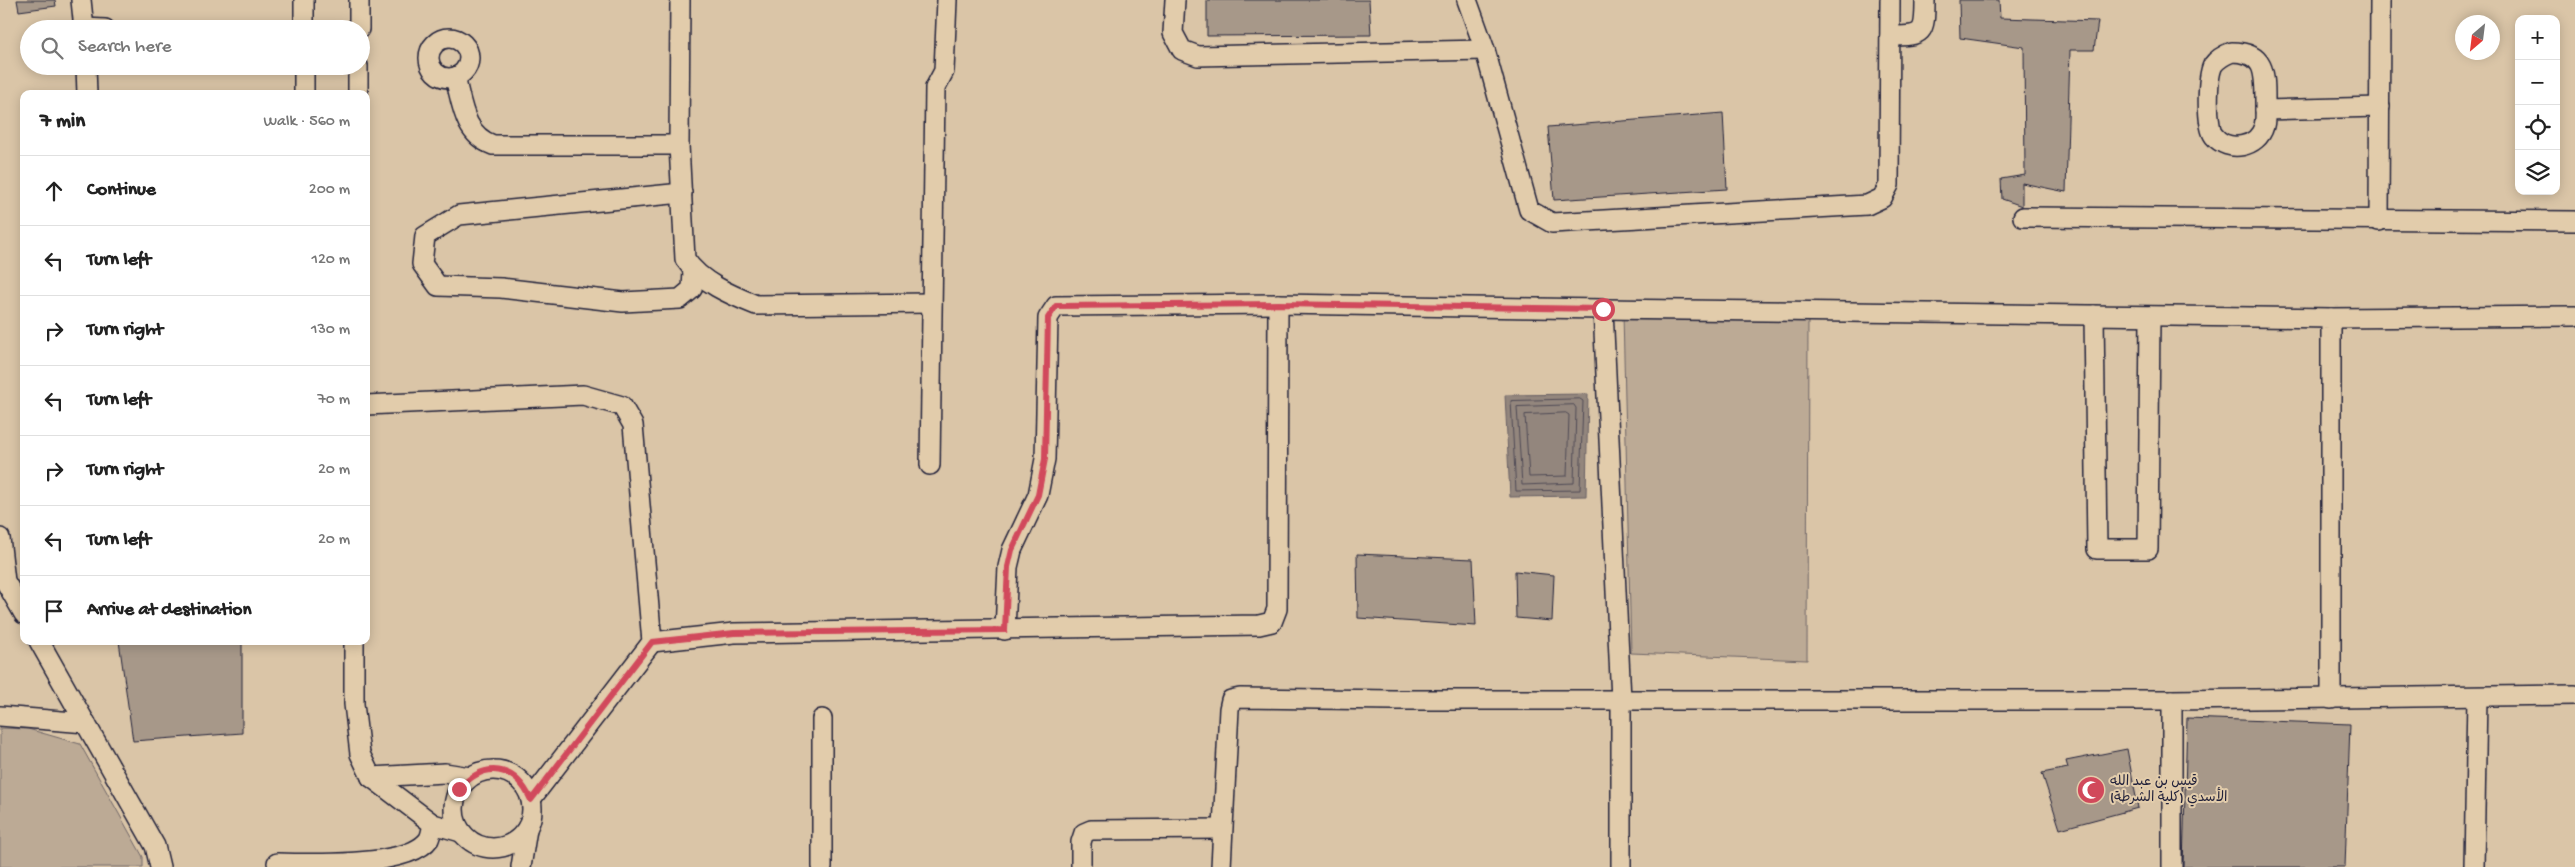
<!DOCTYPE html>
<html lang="en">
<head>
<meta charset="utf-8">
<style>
	body { margin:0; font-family:"Gochi Hand","Playpen Sans Arabic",sans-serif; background:#f2f2f2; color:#222 }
	.controls { position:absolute; right:15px; top:15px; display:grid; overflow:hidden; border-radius:10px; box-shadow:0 2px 12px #0003 }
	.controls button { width:45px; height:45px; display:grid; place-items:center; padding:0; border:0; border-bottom:1px solid #e0e0e0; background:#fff; color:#222; font:25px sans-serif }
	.compass { position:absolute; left:2455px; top:15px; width:45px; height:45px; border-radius:50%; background:#fff; box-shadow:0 2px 12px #0003; rotate:208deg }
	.stop { position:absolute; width:15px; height:15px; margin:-11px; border:4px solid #d1495b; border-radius:50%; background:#fff }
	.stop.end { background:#d1495b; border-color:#fff; box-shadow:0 1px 5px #0008 }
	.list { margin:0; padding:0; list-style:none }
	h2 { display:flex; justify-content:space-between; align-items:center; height:65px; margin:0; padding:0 20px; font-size:21px }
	h2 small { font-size:16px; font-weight:400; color:#767676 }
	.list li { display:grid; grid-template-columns:32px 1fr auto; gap:15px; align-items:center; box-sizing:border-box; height:70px; padding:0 20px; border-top:1px solid #e0e0e0 }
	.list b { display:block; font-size:19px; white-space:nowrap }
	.list em { font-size:16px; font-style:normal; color:#767676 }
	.icon { flex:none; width:28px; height:28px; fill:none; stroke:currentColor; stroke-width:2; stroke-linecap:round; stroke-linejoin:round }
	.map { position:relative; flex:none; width:2575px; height:867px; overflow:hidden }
	.search { position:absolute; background:#fff; box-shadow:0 2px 12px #0003; left:20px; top:20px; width:350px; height:55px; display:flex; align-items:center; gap:12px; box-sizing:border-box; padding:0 18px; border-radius:28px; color:#767676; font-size:19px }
	.panel { position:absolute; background:#fff; box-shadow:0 2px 12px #0003; left:20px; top:90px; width:350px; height:555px; border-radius:10px }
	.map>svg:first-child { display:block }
</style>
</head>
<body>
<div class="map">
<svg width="2575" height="867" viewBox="0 0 2575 867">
	<rect width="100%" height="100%" fill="#dac5a7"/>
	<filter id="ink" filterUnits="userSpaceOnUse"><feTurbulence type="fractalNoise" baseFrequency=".02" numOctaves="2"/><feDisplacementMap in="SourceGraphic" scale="10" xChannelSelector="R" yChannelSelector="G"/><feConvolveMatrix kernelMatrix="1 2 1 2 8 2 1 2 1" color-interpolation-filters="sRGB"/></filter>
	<g filter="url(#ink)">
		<g fill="#bcaa95" stroke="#6f6668">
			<polygon points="1808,312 1807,660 1631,653 1623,314"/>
			<polygon points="0,728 28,729 80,744 143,857 143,867 0,867"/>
		</g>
		<polygon fill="#93867d" stroke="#665e63" points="1588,394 1586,496 1510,497 1505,395"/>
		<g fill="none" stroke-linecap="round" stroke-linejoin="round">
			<g stroke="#4f4a55" stroke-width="1">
				<polygon points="1580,399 1583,401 1580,490 1516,491 1511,401"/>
				<polygon points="1574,405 1576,408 1574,483 1522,485 1517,407"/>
				<polygon points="1566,413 1569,415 1567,476 1529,477 1525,415"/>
			</g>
		</g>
		<g fill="#a79889" stroke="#22223b">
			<polygon points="17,0 55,0 56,6 19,11"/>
			<polygon points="1207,0 1369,0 1371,35 1207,36"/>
			<polygon points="1959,0 1999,0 2000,18 2098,21 2094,50 2070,50 2066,192 2022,183 2022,206 2002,199 2001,179 2025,175 2024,47 1960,38"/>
			<polygon points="1723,113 1727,189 1554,200 1548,127"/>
			<polygon points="1357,554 1473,559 1476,626 1358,618"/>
			<polygon points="1515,571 1554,575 1552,621 1516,618"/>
			<polygon points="119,641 242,641 242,733 133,741"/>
			<polygon points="2187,718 2350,724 2345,867 2183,867"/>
			<polygon points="2127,749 2138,808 2060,829 2042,773 2068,768 2066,761"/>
		</g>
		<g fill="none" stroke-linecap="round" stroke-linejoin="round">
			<defs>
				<g id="minor">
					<polyline points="81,0 84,29"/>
					<polyline points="304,0 304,29"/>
					<path d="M680,0L679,145L685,259C700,282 731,295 756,305L932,303"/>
					<polyline points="1175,0 1173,33 1182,50 1198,56 1485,50"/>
					<polyline points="1467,0 1485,50 1529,210 1552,223 1867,205 1882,198 1889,185 1890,0"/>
					<polyline points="84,28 105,29"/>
					<polyline points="359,29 359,0"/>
					<path d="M1890,36C1924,36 1925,34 1925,0"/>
					<circle cx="449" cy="58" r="20"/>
					<path d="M2232,52C2265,52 2265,73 2265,100C2265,108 2266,119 2264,126C2258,148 2228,153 2214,136C2206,126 2207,77 2213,65C2218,58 2224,55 2232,52Z"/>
					<polyline points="86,66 87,94"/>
					<path d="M455,77C462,104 464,135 493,145H679"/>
					<polyline points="304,94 304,66"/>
					<polyline points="358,94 358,66"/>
					<polyline points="2265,110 2380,107"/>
					<polyline points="682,193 459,215 425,236 422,264 438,286 501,288 623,302 680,299 692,289 693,271"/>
					<polyline points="2023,217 2575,221"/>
					<polyline points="2379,221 2380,0"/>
					<polyline points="1603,309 2331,318 2331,699"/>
					<polyline points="2094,315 2097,549 2148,549 2150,316"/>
					<polyline points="2331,318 2575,316"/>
					<polyline points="366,405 583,395 622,406 633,425 652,642 531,799"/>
					<polyline points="930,465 935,88 944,71 947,0"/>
					<polyline points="0,538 5,581 24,614"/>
					<polyline points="1005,630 1008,567 1012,550 1038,495 1045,459 1048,318 1056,306 1278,304 1603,309 1621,700 1621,867"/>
					<polyline points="39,641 155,846 160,867"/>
					<polyline points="354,641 354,704 360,754 371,777 433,824 461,832"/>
					<polyline points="652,642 734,633 1259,625 1272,622 1277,609 1278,304"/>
					<polyline points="0,716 86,723"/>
					<polyline points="822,719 822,867"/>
					<circle cx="493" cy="809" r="39"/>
					<polyline points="371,777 445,773 470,777"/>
					<path d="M277,863C311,864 410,867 429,839C431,835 432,828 433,824"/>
					<polyline points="521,867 527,829"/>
					<polyline points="1081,867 1081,842 1084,833 1091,830 1222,829"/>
					<polyline points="1221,867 1229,709 1231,700 1240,698 1393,700 2172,700 2575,695"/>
					<polyline points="2172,867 2172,700"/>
					<polyline points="2474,867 2477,697"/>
				</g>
			</defs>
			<use href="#minor" stroke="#22223b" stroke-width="22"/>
			<use href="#minor" stroke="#e2ccab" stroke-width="19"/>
		</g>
	</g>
	<g fill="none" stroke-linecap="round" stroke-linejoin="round" filter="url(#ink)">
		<path stroke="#d1495b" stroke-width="6" d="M459,789C485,760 515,765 531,800L652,642L734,633L1005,630L1008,567L1012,550L1038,495L1045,459L1048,318L1056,306L1278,304L1603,309"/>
	</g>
	<defs>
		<symbol id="mosque-disc" viewBox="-11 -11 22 22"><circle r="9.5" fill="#d1495b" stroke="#e2ccab"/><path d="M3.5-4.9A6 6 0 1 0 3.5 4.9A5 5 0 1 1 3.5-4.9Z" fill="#fff"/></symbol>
	</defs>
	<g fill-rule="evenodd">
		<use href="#mosque-disc" x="2075" y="774" width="32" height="32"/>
	</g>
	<g text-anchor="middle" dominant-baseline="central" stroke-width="4" stroke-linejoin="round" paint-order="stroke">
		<g font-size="14" fill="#22223b" stroke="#e2ccab" text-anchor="start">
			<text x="2110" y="782">قيس بن عبد الله<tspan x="2110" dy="16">الأسدي (كلية الشرطة)</tspan></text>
		</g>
	</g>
</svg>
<div class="controls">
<button>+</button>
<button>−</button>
<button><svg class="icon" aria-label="locate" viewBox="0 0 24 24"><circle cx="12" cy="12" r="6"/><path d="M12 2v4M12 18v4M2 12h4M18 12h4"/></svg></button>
<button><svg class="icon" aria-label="layers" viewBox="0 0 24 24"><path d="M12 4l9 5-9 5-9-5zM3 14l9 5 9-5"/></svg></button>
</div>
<svg class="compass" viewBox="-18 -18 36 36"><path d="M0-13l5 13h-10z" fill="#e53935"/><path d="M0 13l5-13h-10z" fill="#767676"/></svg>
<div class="stop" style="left:1603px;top:309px"></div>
<div class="stop end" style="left:459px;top:789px"></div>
<div class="search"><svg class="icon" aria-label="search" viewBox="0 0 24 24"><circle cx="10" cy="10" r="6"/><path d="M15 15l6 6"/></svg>Search here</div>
<section class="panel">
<h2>7 min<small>Walk · 560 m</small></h2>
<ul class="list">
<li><svg class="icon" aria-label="ahead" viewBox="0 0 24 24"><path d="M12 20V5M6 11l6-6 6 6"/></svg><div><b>Continue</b></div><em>200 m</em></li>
<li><svg class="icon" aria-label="left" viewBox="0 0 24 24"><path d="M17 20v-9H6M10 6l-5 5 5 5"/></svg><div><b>Turn left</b></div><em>120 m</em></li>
<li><svg class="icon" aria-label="right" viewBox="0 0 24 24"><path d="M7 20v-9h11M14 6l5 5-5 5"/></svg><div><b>Turn right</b></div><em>130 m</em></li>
<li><svg class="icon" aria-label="left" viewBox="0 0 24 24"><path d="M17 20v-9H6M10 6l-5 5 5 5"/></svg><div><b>Turn left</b></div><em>70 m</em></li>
<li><svg class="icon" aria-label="right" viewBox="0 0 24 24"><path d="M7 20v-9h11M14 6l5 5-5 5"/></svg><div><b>Turn right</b></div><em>20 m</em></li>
<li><svg class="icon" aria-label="left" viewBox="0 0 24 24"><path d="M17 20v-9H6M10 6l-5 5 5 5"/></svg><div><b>Turn left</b></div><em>20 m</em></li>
<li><svg class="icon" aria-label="arrive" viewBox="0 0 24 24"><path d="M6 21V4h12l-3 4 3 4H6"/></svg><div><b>Arrive at destination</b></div></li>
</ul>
</section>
</div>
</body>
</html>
